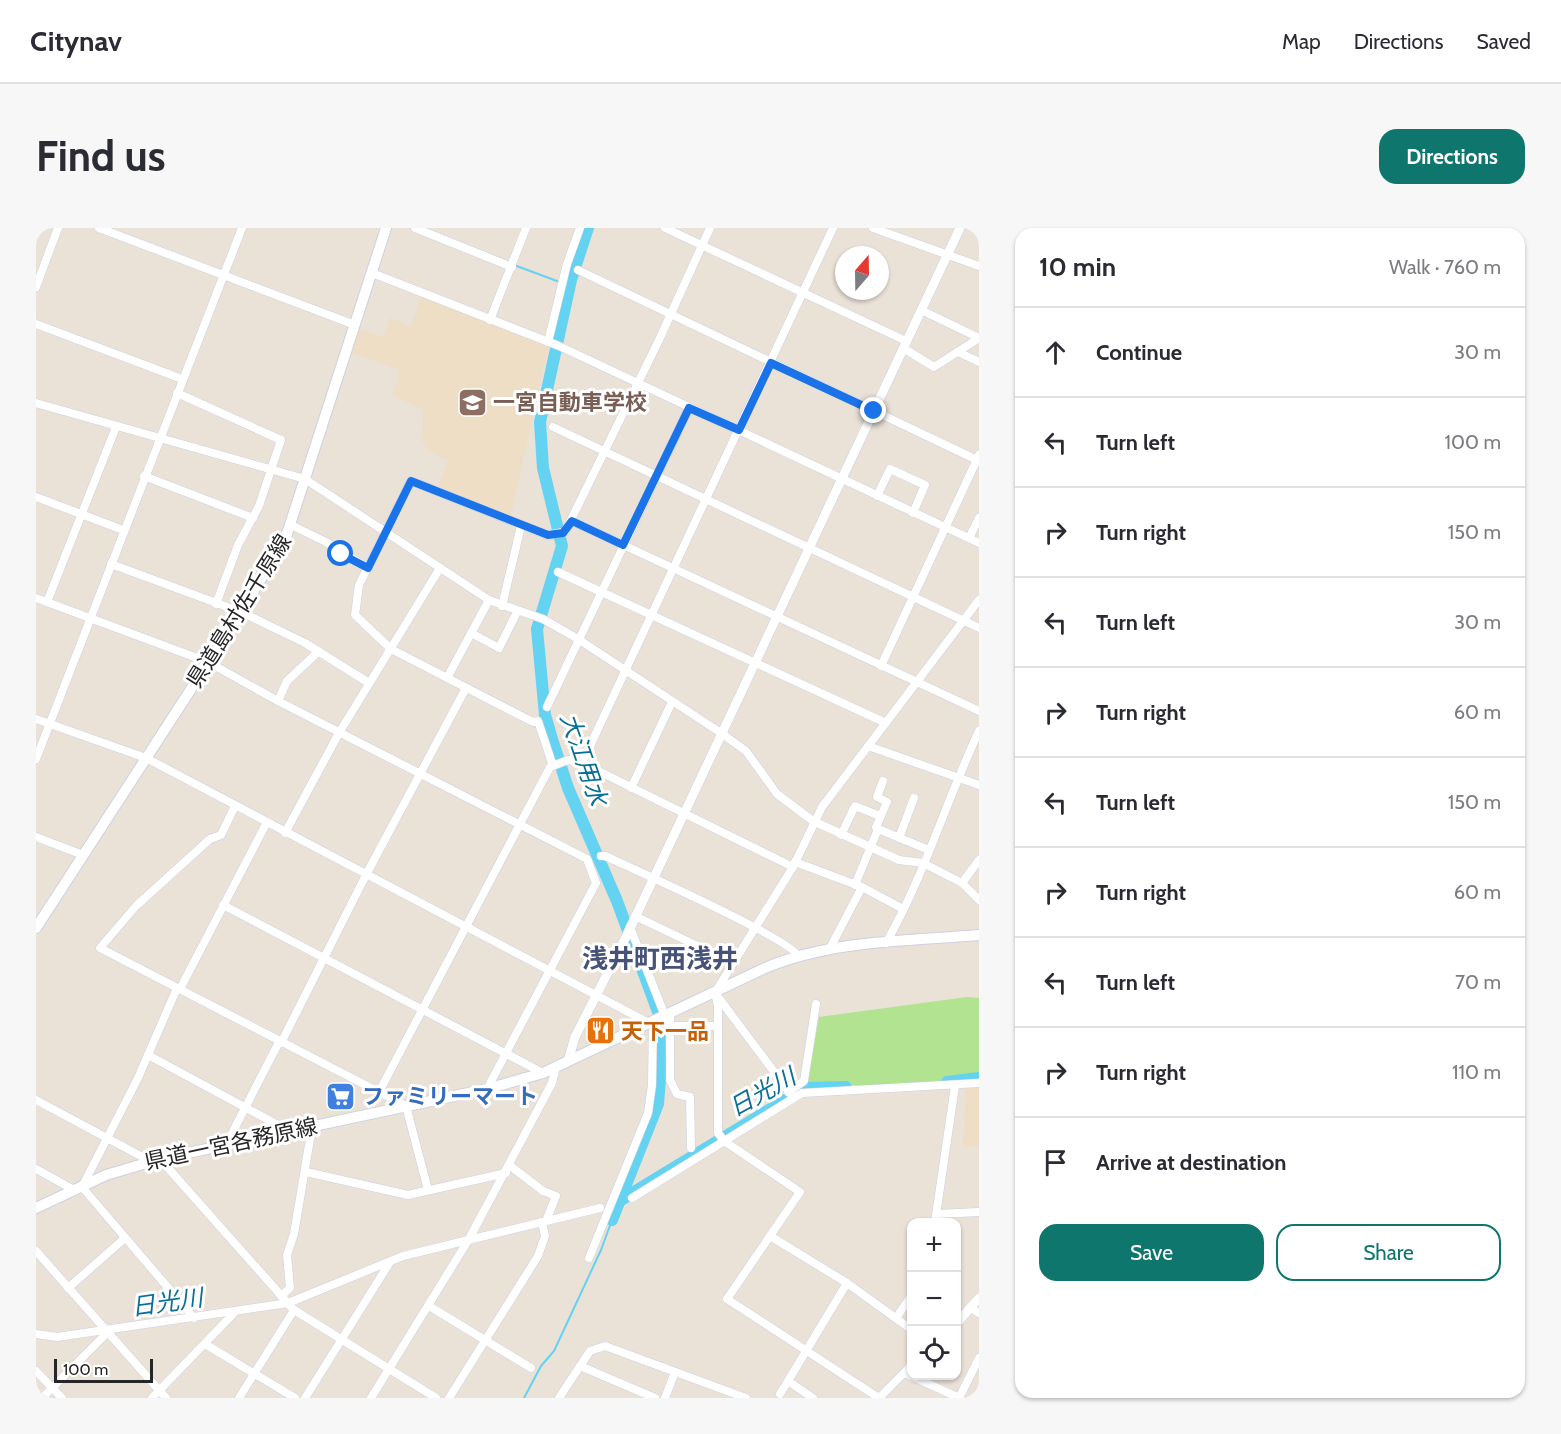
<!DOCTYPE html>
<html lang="en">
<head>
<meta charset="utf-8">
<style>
	body { margin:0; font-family:Cabin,"Noto Sans JP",sans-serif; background:#f7f7f7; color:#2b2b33 }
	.controls { position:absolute; right:18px; bottom:18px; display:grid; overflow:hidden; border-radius:12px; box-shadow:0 2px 4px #0004 }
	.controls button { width:54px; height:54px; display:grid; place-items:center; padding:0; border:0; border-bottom:2px solid #e1e1e2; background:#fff; color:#2b2b33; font:30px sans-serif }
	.compass { position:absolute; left:799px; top:18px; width:54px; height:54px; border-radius:50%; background:#fff; box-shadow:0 2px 4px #0004; rotate:20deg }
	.scale { position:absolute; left:18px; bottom:15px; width:99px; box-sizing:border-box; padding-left:6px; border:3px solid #262626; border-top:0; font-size:16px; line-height:21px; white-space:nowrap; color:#262626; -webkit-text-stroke:4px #fff; paint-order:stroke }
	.stop { position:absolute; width:18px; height:18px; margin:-14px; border:4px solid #1a73e8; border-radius:50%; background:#fff }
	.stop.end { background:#1a73e8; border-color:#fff; box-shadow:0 2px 6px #0008 }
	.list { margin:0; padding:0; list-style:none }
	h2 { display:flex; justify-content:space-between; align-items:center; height:78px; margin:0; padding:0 24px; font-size:26px }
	h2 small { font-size:20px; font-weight:400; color:#7c7c81 }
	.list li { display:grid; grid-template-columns:39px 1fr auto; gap:18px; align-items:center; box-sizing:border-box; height:90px; padding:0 24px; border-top:2px solid #e1e1e2 }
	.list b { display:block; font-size:22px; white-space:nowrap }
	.list em { font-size:20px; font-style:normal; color:#7c7c81 }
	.actions { display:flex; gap:12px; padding:18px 24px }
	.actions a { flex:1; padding:14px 0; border:2px solid #0f766e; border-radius:18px; text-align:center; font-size:21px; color:#0f766e }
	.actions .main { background:#0f766e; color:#fff }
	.icon { flex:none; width:33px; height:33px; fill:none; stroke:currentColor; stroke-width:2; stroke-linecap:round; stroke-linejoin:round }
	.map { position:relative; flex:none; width:943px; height:1170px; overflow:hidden; border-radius:18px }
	header { display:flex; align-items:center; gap:36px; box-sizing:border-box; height:84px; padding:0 30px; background:#fff; border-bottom:2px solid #e1e1e2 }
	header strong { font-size:28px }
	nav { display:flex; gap:33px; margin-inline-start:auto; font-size:21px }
	.intro { display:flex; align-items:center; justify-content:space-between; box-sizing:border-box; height:144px; padding:0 36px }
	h1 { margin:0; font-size:42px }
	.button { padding:15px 27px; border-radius:18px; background:#0f766e; color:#fff; font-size:21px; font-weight:700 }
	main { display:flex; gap:36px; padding:0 36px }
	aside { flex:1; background:#fff; border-radius:18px; box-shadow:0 2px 4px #0004 }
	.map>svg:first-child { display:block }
</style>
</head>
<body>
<header>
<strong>Citynav</strong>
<nav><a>Map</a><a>Directions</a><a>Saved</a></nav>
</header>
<div class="intro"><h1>Find us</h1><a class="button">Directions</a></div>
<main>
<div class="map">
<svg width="943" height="1170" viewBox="0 0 943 1170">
	<rect width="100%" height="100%" fill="#eae1d7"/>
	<g fill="#eddec5">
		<polygon points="386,67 513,117 474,291 402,258 412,233 392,223 386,212 387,182 357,167 364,142 314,124 322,101 348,109 354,90 375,98"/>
		<polygon points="943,859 943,918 927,919 930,860"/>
	</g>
	<polygon fill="#b1e390" points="931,769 943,770 943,850 860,857 771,857 783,789"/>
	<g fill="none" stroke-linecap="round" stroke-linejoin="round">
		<g stroke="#64d3f1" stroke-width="2">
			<polyline points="478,37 521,53"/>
			<polyline points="488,1170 505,1138 518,1123 565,1022 576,992 573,991"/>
		</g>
		<g stroke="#64d3f1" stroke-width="12">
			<polyline points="552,0 535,52 504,194 507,240 526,318 501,401 509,487 516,511 532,560 581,673 628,800 622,876 576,992"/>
			<polyline points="911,854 943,850"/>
			<polyline points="585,972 769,860 810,859"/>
		</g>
		<defs>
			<g id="minor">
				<polyline points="63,0 319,97"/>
				<polyline points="379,0 476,39"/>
				<polyline points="629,0 870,113"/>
				<polyline points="837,0 943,38"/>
				<polyline points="542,42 943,233"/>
				<polyline points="336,45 523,118 943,315"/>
				<polyline points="0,59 22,0"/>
				<polyline points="885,82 943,110"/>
				<polyline points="454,92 490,0"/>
				<polyline points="0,96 146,151"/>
				<polyline points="512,114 531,36 544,0"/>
				<polyline points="867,120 898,139 943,110"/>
				<polyline points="922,124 943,134"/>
				<polyline points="141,165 245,212 223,278 202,317 180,376"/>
				<polyline points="0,175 269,251 453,372 507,391 542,411 685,505 710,523 741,566 777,593 863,632 887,635 926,655 943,672"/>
				<polyline points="517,199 943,400"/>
				<polyline points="108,248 217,290"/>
				<polyline points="841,268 854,241 889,257 877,285"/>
				<polyline points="0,269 87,302"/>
				<polyline points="536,293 943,483"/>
				<polyline points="255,297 290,314 332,340"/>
				<polyline points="933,310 943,290"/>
				<polyline points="75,336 205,384 269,415 333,455"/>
				<polyline points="522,344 850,495"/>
				<polyline points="0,370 172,434 242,473 551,631 560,655 451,861"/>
				<polyline points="11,374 80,199"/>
				<polyline points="466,378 485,298"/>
				<polyline points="435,405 463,420 481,384"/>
				<polyline points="845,438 943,227"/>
				<polyline points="411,450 453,372"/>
				<polyline points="242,473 251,453 283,423"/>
				<polyline points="511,479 653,180"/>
				<polyline points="0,491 110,530 613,795"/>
				<polyline points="832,518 943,557"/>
				<polyline points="0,531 206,0"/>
				<polyline points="546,535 797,0"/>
				<polyline points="517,538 502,493 497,494 355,421 319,387 323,357 375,253 511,307 529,304 623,112 674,0"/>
				<polyline points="595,560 636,474"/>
				<polyline points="199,578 185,607 174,611 100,678 64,720 370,878 392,962"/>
				<polyline points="841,602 840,599 851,574 841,569 847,553"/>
				<polyline points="249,605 303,505 404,340"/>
				<polyline points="805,607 819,578 844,588"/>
				<polyline points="0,609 47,627"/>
				<polyline points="863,610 878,570"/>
				<path d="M565,628H569C595,640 756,712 762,728"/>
				<polyline points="759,634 826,659 867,681"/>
				<polyline points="926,655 943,632"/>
				<polyline points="819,657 842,601 893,622"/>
				<polyline points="187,677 507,845"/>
				<polyline points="599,688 697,735"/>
				<polyline points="594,699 629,788"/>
				<path d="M850,715C888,649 910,573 943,503"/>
				<polyline points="793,722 826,659"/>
				<polyline points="141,760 102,850 46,959 158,1090"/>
				<polyline points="144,761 230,596"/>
				<polyline points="680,763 757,639 786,579 943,372"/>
				<polyline points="634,786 634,852 641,866 654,869 655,920"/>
				<polyline points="635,798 680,798"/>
				<polyline points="245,815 331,645 430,460"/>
				<polyline points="112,827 253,903"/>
				<polyline points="343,864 514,539 532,532 546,535 757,639"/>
				<polyline points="752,864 768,853 780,776"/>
				<polyline points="757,869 679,765 682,777 682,905 688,913 764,964 691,1071 843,1170"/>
				<polyline points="0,872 114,933"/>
				<polyline points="190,917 243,814"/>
				<polyline points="124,931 258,1082 400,1170"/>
				<polyline points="473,937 507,963 520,968 510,993"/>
				<polyline points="0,941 38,962"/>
				<polyline points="270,944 372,967 470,945"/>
				<polyline points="596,970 766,865 943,855"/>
				<polyline points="902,986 943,984"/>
				<polyline points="899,994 919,858"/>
				<polyline points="734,1008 811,1055 876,1102"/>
				<polyline points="0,1023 130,1170"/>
				<polyline points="553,1030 612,885 616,857 617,794"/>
				<polyline points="32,1060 89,1010"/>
				<polyline points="245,1068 254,1060 251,1027 258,1006 276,899"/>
				<polyline points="393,1078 495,1140"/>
				<polyline points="935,1080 943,1085"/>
				<polyline points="860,1090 876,1067"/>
				<polyline points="0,1106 21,1109 252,1075 367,1028 564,980"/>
				<polyline points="169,1116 259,1170"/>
				<polyline points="544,1138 619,1170"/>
				<polyline points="0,1143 26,1170"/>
				<polyline points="869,1145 923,1170"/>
				<polyline points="744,1166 752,1153"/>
				<polyline points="6,1170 72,1104"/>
				<polyline points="116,1170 199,1084"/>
				<polyline points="203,1170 258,1082"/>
				<polyline points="269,1170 354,1034"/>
				<polyline points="335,1170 433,1011 516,855 520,839"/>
				<polyline points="413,1170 502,1028 509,1008 506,994"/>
				<polyline points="523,1170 554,1123 569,1118 710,1170"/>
				<polyline points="629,1170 639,1144"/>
				<polyline points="777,1170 752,1153 811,1055"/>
				<polyline points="843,1170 870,1143"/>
				<polyline points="923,1170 943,1130"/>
			</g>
			<g id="tertiary">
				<polyline points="532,833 539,809 589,711 924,0"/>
				<polyline points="921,1095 943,1070"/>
				<polyline points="873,1140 876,1138"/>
			</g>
			<g id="secondary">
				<polyline points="0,700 205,384 250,309 350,0"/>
				<path d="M0,980L70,947L124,931L451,861L507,845L729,740C795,712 872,713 943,707"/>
			</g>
		</defs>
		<use href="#minor" stroke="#ccd1e1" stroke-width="9"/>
		<use href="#tertiary" stroke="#ccd1e1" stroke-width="10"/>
		<use href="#secondary" stroke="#ccd1e1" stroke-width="12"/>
		<use href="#minor" stroke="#fff" stroke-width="8"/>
		<use href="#tertiary" stroke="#fff" stroke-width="9"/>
		<use href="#secondary" stroke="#fff" stroke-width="10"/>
	</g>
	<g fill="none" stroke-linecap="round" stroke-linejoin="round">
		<polyline stroke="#1a73e8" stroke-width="8" points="305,326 332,340 375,253 512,307 527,305 536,293 587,317 653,180 703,202 735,135 838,183"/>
	</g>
	<defs>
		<symbol id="school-square" viewBox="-11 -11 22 22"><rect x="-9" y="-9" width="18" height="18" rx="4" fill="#8d6e63" stroke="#fff"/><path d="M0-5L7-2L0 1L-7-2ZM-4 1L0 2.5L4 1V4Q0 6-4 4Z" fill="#fff"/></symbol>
		<symbol id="restaurant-square" viewBox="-11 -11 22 22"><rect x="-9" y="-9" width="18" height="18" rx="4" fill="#e8710a" stroke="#fff"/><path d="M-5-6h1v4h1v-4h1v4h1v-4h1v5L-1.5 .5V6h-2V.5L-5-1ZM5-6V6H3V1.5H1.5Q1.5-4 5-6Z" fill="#fff"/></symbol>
		<symbol id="supermarket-square" viewBox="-11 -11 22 22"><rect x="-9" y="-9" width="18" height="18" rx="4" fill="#3f7fe0" stroke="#fff"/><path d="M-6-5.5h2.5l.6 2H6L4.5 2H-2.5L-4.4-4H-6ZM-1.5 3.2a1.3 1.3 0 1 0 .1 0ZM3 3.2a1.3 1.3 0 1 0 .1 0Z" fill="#fff"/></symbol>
	</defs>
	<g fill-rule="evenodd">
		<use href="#school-square" x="420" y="158" width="33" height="33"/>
		<use href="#restaurant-square" x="548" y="786" width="33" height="33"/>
		<use href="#supermarket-square" x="288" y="852" width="33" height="33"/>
	</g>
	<g text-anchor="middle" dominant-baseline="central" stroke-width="6" stroke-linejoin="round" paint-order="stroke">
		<g font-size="22" font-weight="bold" fill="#785e54" stroke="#fff" text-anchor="start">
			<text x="457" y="174">一宮自動車学校</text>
		</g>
		<g font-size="22" fill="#262626" stroke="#fff">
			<text transform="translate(203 383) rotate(-58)">県道島村佐千原線</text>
			<text transform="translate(195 916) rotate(-12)">県道一宮各務原線</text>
		</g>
		<g font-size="22" font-weight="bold" fill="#c56008" stroke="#fff" text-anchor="start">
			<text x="585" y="803">天下一品</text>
		</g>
		<g font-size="22" font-weight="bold" fill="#366cbe" stroke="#fff" text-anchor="start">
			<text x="326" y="868">ファミリーマート</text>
		</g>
		<g font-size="24" font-style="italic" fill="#096e98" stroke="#fff">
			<text transform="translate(548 531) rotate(71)">大江用水</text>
			<text transform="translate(726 864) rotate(-29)">日光川</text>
			<text transform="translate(131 1074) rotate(-8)">日光川</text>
		</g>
		<g font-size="26" font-weight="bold" fill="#465277" stroke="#fff">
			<text x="624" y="731">浅井町西浅井</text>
		</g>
	</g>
</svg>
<div class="controls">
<button>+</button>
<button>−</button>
<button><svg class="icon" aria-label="locate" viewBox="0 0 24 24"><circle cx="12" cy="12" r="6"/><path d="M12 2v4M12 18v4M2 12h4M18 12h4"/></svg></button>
</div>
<svg class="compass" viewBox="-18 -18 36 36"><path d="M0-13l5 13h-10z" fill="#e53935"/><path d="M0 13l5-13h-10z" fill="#7c7c81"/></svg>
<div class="scale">100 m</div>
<div class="stop" style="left:305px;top:326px"></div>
<div class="stop end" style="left:838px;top:183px"></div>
</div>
<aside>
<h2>10 min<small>Walk · 760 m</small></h2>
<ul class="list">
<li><svg class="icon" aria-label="ahead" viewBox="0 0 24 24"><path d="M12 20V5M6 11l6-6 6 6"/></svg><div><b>Continue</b></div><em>30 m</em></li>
<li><svg class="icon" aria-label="left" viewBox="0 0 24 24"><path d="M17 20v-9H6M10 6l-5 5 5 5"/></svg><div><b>Turn left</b></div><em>100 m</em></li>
<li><svg class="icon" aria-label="right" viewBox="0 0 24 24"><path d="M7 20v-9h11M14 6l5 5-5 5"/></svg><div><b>Turn right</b></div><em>150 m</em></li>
<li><svg class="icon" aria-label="left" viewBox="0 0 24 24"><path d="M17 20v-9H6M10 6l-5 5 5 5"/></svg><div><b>Turn left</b></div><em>30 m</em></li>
<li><svg class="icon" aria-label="right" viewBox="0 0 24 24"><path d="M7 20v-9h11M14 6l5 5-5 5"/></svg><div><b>Turn right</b></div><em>60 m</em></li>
<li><svg class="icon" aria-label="left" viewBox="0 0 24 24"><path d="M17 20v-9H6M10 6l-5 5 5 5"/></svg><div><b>Turn left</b></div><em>150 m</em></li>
<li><svg class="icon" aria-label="right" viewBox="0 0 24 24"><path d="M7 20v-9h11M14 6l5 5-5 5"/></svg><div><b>Turn right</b></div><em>60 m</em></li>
<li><svg class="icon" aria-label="left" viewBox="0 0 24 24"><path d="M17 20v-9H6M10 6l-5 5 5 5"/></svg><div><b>Turn left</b></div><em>70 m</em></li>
<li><svg class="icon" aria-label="right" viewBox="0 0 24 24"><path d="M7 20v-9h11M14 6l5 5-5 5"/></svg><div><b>Turn right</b></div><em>110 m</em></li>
<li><svg class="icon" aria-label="arrive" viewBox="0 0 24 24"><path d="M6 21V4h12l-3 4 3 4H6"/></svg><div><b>Arrive at destination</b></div></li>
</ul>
<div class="actions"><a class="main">Save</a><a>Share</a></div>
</aside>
</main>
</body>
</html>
